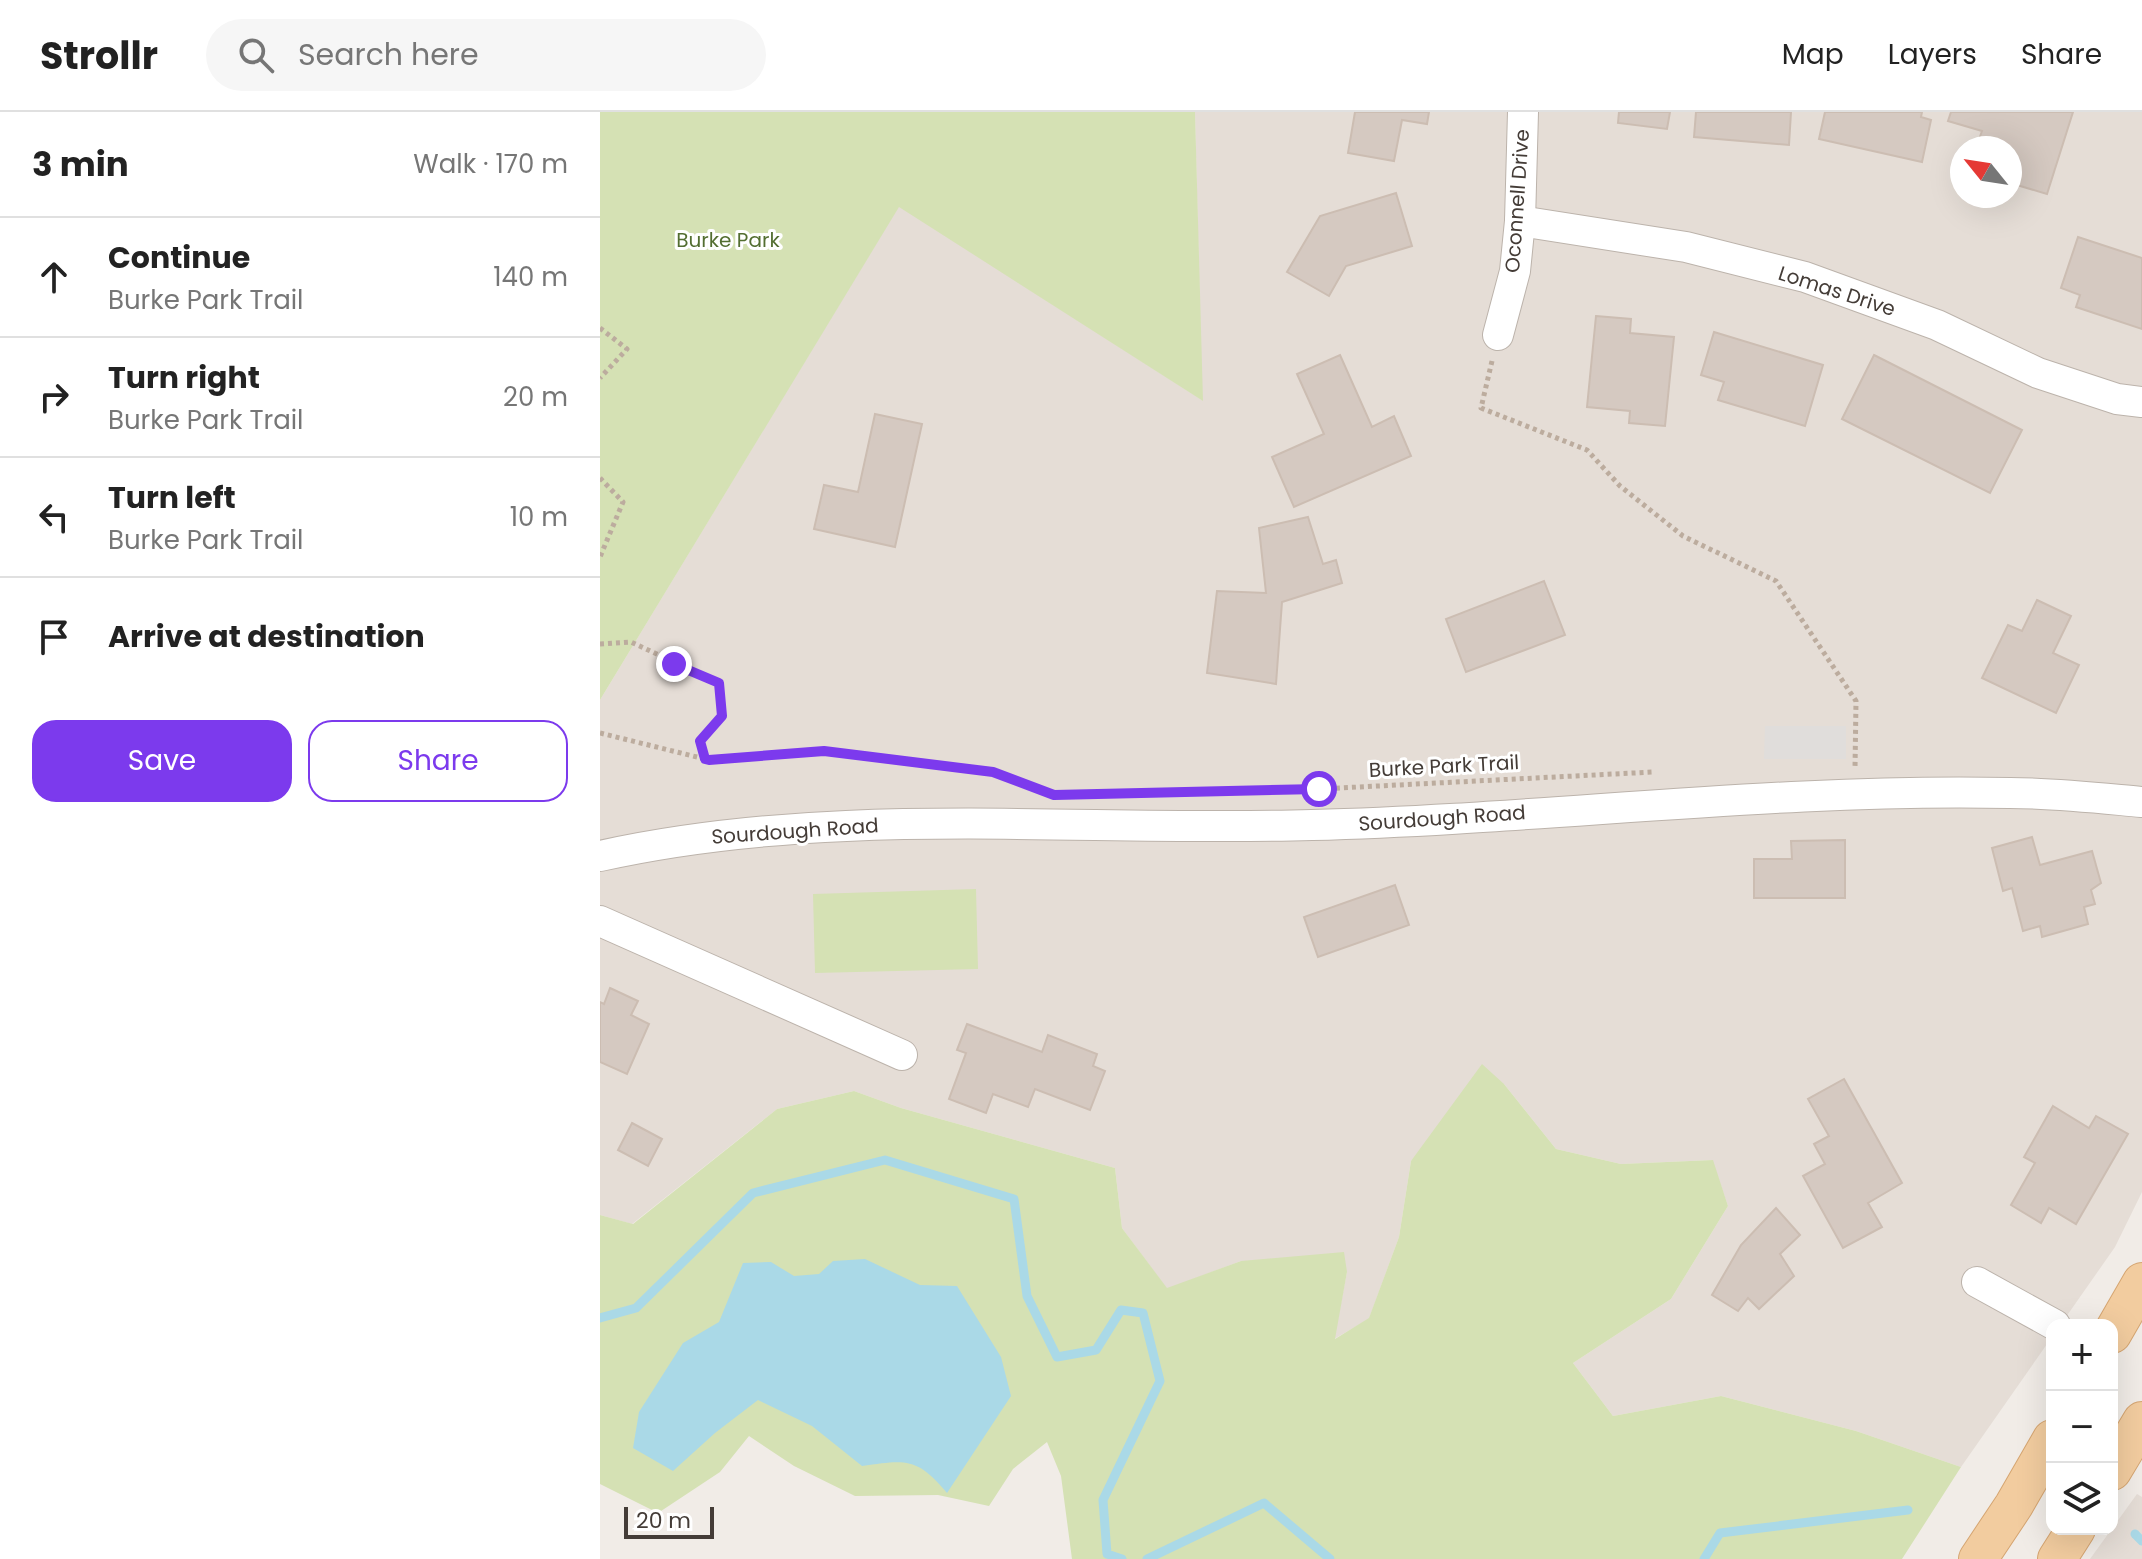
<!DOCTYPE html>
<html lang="en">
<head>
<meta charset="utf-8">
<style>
	body { margin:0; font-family:Poppins,sans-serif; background:#f6f6f6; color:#222 }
	.controls { position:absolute; right:24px; bottom:24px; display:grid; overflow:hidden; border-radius:16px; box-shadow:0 8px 32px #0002 }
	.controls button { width:72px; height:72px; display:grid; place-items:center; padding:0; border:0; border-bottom:2px solid #e0e0e0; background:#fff; color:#222; font:40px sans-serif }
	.compass { position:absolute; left:1350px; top:24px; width:72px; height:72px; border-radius:50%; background:#fff; box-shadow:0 8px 32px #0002; rotate:300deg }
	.scale { position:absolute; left:24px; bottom:20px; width:90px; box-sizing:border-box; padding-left:8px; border:4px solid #443c37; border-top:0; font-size:22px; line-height:28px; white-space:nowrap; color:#443c37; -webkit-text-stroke:6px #fff; paint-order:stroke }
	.stop { position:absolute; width:24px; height:24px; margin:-18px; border:6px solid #7c3aed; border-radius:50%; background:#fff }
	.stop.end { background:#7c3aed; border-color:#fff; box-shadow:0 2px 8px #0008 }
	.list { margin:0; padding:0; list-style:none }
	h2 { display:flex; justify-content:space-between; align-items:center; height:104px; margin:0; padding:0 32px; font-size:34px }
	h2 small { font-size:26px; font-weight:400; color:#767676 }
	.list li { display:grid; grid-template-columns:52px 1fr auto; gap:24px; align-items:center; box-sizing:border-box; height:120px; padding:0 32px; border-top:2px solid #e0e0e0 }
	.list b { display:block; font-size:30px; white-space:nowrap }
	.list p { margin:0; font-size:26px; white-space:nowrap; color:#767676 }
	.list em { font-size:26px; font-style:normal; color:#767676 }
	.actions { display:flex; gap:16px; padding:24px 32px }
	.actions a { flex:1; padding:18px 0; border:2px solid #7c3aed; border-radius:24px; text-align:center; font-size:28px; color:#7c3aed }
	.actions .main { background:#7c3aed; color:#fff }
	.icon { flex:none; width:44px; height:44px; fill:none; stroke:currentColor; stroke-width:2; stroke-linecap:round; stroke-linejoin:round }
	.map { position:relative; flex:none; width:1542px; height:1447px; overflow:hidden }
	header { display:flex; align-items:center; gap:48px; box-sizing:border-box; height:112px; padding:0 40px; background:#fff; border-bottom:2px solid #e0e0e0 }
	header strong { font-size:38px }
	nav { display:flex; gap:44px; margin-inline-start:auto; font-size:28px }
	.search { width:560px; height:72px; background:#f6f6f6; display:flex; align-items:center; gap:20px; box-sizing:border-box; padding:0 28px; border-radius:44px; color:#767676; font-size:30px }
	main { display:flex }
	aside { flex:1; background:#fff }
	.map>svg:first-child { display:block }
</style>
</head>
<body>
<header>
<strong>Strollr</strong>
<div class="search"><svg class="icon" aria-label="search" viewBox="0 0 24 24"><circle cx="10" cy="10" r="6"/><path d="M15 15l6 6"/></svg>Search here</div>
<nav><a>Map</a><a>Layers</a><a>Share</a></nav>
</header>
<main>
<aside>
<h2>3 min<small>Walk · 170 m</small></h2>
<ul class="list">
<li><svg class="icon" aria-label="ahead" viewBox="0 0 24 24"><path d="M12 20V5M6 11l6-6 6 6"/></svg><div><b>Continue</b><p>Burke Park Trail</p></div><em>140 m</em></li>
<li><svg class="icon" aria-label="right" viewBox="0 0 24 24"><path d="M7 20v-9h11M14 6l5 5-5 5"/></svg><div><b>Turn right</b><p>Burke Park Trail</p></div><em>20 m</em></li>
<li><svg class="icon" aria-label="left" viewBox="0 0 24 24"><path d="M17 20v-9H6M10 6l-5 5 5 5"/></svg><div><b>Turn left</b><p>Burke Park Trail</p></div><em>10 m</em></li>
<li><svg class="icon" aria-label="arrive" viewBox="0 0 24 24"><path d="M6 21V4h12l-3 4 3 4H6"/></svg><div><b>Arrive at destination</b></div></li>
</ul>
<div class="actions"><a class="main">Save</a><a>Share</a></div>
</aside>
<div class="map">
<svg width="1542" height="1447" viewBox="0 0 1542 1447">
	<rect width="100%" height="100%" fill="#f1ece7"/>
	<g fill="#e5ddd6" fill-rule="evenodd">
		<path d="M595,0H1542V1080L1515,1135L1361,1355L1256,1319L1121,1284L1013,1304L973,1251L1071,1187L1128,1094L1112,1048L1021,1052L956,1037L904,972L811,1049L799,1125L769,1207L734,1227L747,1160L641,1149L567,1177L522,1116L515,1056L301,996L254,979L177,997L32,1112L0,1103V588L299,94L602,288ZM1362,36H1410V84H1362Z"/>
		<polygon points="1537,1382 1542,1385 1542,1447 1490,1447"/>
	</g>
	<g fill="#d5e1b4">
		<polygon points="0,0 595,0 603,289 299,95 0,588"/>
		<polygon points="376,777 378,857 215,861 213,782"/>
		<polygon points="882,952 904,972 956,1037 1021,1052 1113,1048 1128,1094 1071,1187 973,1251 1013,1304 1121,1284 1256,1319 1361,1355 1302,1447 472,1447 461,1364 447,1330 413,1357 389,1394 338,1383 255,1384 194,1354 149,1324 120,1360 58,1401 0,1372 0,1103 33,1112 177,997 254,979 301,996 515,1056 522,1116 567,1176 641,1149 744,1140 747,1160 735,1227 769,1206 799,1125 811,1049"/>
	</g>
	<polygon fill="#e0dddb" points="1165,614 1246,614 1246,647 1164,647"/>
	<path fill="#aad9e7" d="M265,1147L320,1173L357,1174L401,1245L411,1284L347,1381C317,1345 306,1348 262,1354L212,1314L158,1288L115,1321L73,1359L33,1336L39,1300L83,1231L119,1210L143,1151L171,1150L194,1164L219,1162L233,1149Z"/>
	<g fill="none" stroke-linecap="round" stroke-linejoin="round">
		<g stroke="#aad9e7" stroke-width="9">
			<polyline points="0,1206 36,1196 153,1081 285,1048 414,1087 427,1184 457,1245 496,1238 521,1198 543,1201 560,1269 503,1388 507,1442 522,1447"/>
			<polyline points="1535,1422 1542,1429"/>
			<polyline points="547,1447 664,1391 730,1447"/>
			<polyline points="1104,1447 1120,1421 1308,1398"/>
		</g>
	</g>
	<g fill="#d5c9c1" stroke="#ccbdb2" stroke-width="2">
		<polygon points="755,0 829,0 827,12 802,8 794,49 748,41"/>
		<polygon points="1019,0 1070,0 1067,17 1018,11"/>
		<polygon points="1096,0 1191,0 1189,33 1094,25"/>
		<polygon points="1225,0 1322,0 1321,5 1331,8 1322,50 1219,27"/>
		<polygon points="1351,0 1473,0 1447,82 1410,71 1410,36 1376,36 1382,19 1348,9"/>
		<polygon points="796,81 812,134 746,154 729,184 687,160 720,104"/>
		<polygon points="1478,125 1542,146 1542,217 1476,195 1480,183 1461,176"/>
		<polygon points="996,204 1031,207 1030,221 1074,225 1065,314 1029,311 1030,299 987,295"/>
		<polygon points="1114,220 1223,253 1205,314 1118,288 1124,270 1101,263"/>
		<polygon points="740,243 772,315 794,304 811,344 694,395 672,345 724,322 697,262"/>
		<polygon points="1274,243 1422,318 1390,381 1242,307"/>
		<polygon points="275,302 322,312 295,435 214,417 224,373 258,380"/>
		<polygon points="708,405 723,452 736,448 742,471 682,490 676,572 607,561 617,479 666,481 659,416"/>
		<polygon points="944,469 965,523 866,560 846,507"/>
		<polygon points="1437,488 1471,504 1453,541 1479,553 1456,601 1382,566 1408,513 1422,519"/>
		<polygon points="1432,725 1440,753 1492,739 1501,771 1491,778 1495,792 1484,795 1488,812 1442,825 1440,814 1423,819 1412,776 1403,779 1392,736"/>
		<polygon points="1245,728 1245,786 1154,786 1154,747 1192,747 1191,729"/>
		<polygon points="795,773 809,813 718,845 704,805"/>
		<polygon points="10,876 38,889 31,903 49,912 27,962 0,950 0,890 4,892"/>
		<polygon points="367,912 442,940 448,923 497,942 493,954 505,959 490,998 435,977 428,995 393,982 386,1001 349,987 366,941 357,938"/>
		<polygon points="1244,967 1302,1071 1268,1091 1282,1115 1243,1136 1203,1064 1225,1052 1214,1032 1229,1024 1208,987"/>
		<polygon points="1453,994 1489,1016 1496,1004 1528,1022 1476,1112 1449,1096 1441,1111 1411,1093 1435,1051 1424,1045"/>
		<polygon points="32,1011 62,1027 48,1054 18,1038"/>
		<polygon points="1176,1096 1200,1123 1180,1142 1194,1164 1159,1197 1148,1186 1138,1199 1112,1183 1141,1133"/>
	</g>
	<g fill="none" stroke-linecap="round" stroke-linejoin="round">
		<defs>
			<g id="minor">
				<polyline points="920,109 1086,135 1205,165 1337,213 1438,261 1517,287 1542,290"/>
				<polyline points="898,223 915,159 920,109 923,0"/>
				<path d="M0,744C234,692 475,720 712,713C945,707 1177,676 1410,681C1454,681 1498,686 1542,690"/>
				<polyline points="0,809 302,943"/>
				<polyline points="1377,1170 1455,1213"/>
			</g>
			<g id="major">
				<polyline points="1512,1222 1542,1170"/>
				<polyline points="1512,1359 1542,1309"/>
				<polyline points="1378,1447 1414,1393 1452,1327"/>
				<polyline points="1457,1447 1476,1417"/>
			</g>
		</defs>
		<use href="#minor" stroke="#bcb3ab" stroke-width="32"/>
		<use href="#major" stroke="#d5a571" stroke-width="40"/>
		<g stroke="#bcac9e" stroke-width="5" stroke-dasharray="4 4" stroke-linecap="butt">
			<polyline points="0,216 27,237 0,266"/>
			<polyline points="892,249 881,296 987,338 1020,374 1083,424 1176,469 1256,589 1255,656"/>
			<polyline points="0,366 23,390 0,445"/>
			<polyline points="0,532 31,530 119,571 122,604 100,629 105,647"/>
			<polyline points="0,621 109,648 224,639 393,660 446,680"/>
			<polyline points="560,681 719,677 1053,660"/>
		</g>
		<use href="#minor" stroke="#fff" stroke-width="30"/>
		<use href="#major" stroke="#f2cc9f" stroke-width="38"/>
	</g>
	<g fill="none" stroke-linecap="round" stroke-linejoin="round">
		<polyline stroke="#7c3aed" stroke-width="10" points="74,552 119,571 122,604 100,629 105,647 109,648 224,639 393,660 454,683 719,677"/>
	</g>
	<g text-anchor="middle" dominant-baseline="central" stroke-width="6" stroke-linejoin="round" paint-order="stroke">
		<g font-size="20" fill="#443c37" stroke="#fff">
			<text transform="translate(917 89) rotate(-86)">Oconnell Drive</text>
			<text transform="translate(1237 179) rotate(18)">Lomas Drive</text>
			<text transform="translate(844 654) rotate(-3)">Burke Park Trail</text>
			<text transform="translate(842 706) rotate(-4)">Sourdough Road</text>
			<text transform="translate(195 719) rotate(-4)">Sourdough Road</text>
		</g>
		<g font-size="20" fill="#536e31" stroke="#fff">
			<text x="128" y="128">Burke Park</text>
		</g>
	</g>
</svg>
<div class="controls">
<button>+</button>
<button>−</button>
<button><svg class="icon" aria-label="layers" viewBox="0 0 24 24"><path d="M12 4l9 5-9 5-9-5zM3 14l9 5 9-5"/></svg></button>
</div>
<svg class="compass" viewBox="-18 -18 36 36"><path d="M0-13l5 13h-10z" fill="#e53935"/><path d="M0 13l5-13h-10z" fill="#767676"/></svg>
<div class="scale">20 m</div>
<div class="stop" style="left:719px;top:677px"></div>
<div class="stop end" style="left:74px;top:552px"></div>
</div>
</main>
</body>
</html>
